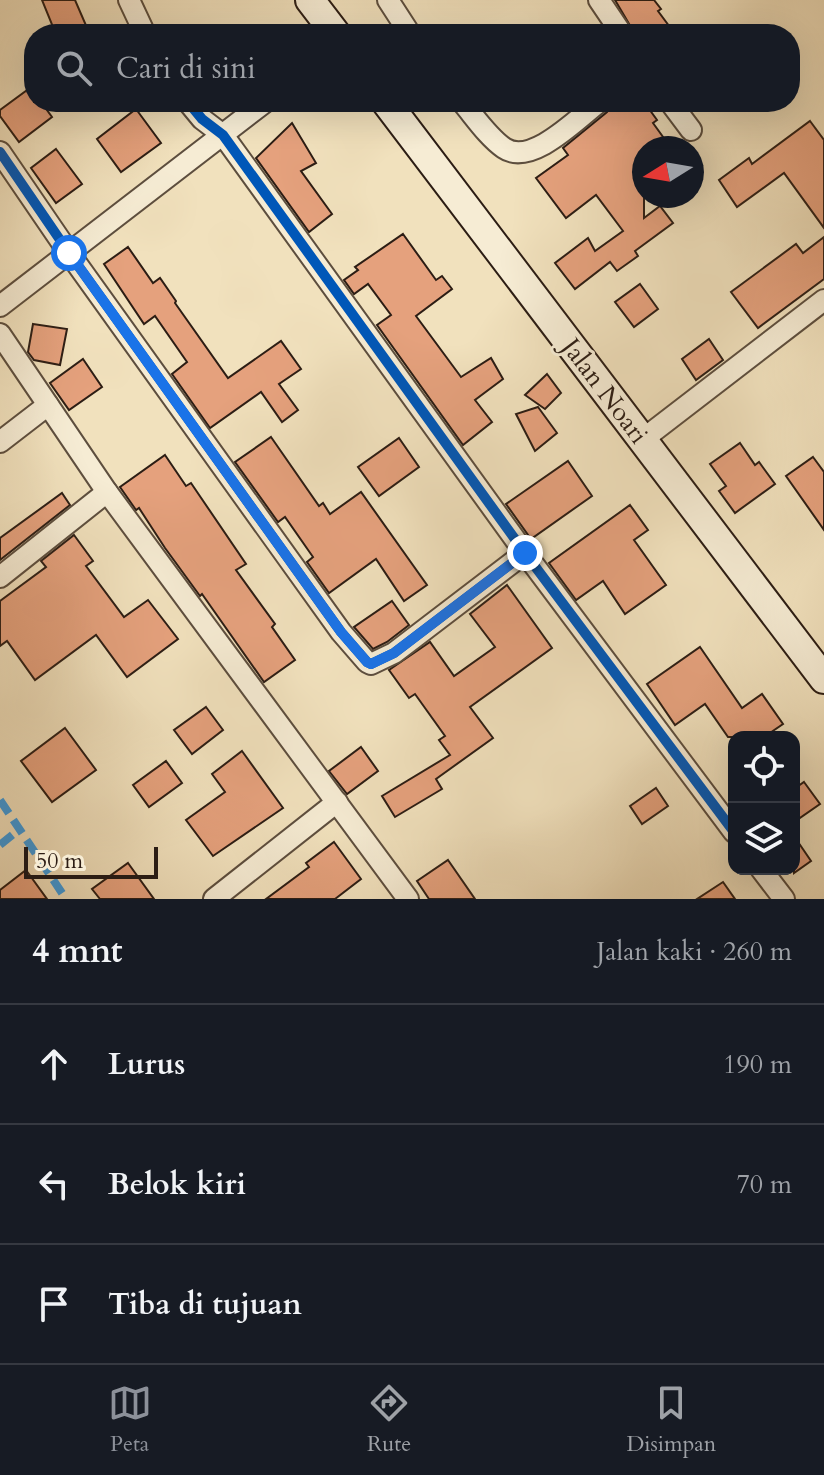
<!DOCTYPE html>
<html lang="id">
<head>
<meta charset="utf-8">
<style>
	body { margin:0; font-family:Cardo,serif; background:#20242c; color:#f1f3f6 }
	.controls { position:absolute; right:24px; bottom:24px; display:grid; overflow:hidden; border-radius:16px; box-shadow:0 8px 32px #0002 }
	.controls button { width:72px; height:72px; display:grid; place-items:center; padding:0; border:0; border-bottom:2px solid #363941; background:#171b24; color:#f1f3f6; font:40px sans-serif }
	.compass { position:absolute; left:632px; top:136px; width:72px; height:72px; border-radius:50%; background:#171b24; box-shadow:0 8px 32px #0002; rotate:259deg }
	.scale { position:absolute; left:24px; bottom:20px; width:134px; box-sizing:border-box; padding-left:8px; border:4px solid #2c1d14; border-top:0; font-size:22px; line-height:28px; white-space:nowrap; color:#2c1d14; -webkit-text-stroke:6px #f6ecd4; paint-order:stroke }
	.stop { position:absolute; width:24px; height:24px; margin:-18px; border:6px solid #1a73e8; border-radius:50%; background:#fff }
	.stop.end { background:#1a73e8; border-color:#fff; box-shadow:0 2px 8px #0008 }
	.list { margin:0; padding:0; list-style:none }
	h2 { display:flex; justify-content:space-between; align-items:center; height:104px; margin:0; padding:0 32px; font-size:34px }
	h2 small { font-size:26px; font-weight:400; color:#9ea1a6 }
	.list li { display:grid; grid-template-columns:52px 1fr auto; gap:24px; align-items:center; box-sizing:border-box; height:120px; padding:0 32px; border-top:2px solid #363941 }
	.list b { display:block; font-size:30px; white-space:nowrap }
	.list em { font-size:26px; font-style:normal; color:#9ea1a6 }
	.icon { flex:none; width:44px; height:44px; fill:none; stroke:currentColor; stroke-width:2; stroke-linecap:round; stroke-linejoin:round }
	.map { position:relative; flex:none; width:824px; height:899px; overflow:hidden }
	.search { position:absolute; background:#171b24; box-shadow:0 8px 32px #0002; left:24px; right:24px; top:24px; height:88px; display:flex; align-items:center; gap:20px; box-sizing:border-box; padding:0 28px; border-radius:32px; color:#9ea1a6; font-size:30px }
	.sheet { height:464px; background:#171b24 }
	nav { display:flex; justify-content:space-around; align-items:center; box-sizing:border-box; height:112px; border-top:2px solid #363941; background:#171b24; font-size:22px; color:#9ea1a6 }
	nav a { display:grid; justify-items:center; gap:4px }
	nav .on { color:#8c9099 }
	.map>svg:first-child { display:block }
</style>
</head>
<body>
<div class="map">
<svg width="824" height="899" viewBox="0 0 824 899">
	<rect width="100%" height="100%" fill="#f1e1bd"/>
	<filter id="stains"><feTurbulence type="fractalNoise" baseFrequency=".0025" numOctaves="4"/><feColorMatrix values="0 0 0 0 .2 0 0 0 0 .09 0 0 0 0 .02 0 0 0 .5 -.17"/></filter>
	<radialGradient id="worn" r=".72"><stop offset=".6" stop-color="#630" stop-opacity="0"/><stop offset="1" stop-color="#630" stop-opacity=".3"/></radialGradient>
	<g fill="#e5a17d" stroke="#2c1d14" stroke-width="2">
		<polygon points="42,0 75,0 88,30 70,34 66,27 55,32"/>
		<polygon points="615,0 654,0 661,9 658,11 675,34 635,34"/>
		<polygon points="34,85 34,102 41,102 52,117 19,142 0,116 0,110"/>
		<polygon points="613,102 644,102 657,120 653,123 671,148 644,148 644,218 660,206 673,223 635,251 638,256 617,271 610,262 575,289 555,263 588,238 595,251 623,231 596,195 566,218 536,178 568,155 563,148 607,112"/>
		<polygon points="136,109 161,143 121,172 97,139"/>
		<polygon points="810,121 824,140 824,228 784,173 737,207 719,180 749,158 752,164"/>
		<polygon points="292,123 316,163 301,171 332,214 309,232 256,158"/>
		<polygon points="56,149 82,184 56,203 31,168"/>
		<polygon points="403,234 436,280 442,276 452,289 416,316 461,377 491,358 503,379 475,400 492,422 463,445 377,325 391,315 368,284 354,294 344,280 358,270 355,267"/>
		<polygon points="824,237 824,279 758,328 731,292 796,244 803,253"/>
		<polygon points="128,247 153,283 160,278 176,301 175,303 228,378 281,341 301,369 279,384 298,410 282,422 261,392 210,428 172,374 187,362 155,316 144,324 104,264"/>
		<polygon points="640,284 658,309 634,327 615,302"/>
		<polygon points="33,324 67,329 60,365 34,360 28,352"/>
		<polygon points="709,339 723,360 696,380 682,359"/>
		<polygon points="83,359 102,387 69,410 50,383"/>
		<polygon points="547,374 561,393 545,409 525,395"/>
		<polygon points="538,407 557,433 535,451 516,414"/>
		<polygon points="271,437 319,506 323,503 330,514 361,492 427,585 404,601 376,559 329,593 307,562 313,557 285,517 278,522 235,462"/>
		<polygon points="399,438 419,467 379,496 358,467"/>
		<polygon points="740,443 755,465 759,462 775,484 735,513 719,491 726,486 710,464"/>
		<polygon points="165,455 186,486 191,483 246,564 236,570 275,624 272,627 295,660 264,682 202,594 200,596 165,548 139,508 136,510 120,487"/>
		<polygon points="813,457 824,472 824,530 786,476"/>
		<polygon points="568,461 592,496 531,539 506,504"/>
		<polygon points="62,493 70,505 0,560 0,538"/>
		<polygon points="630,505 648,530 634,540 666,585 625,614 603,581 576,600 549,563"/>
		<polygon points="74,535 93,561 86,566 124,617 148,600 178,639 127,677 96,635 35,680 7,641 0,646 0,601 46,567 41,561"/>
		<polygon points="507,585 552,648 470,707 493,738 436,779 442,789 395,817 382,796 450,755 439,740 445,736 415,694 409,698 389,670 430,642 454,676 495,647 470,614"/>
		<polygon points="392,601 409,625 387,642 373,649 354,627"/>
		<polygon points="700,647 742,708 762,694 783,724 764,737 728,737 705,704 675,725 647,684"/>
		<polygon points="206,707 223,730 192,754 174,730"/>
		<polygon points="65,728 96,770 52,802 21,761"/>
		<polygon points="361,747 378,771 347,794 329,771"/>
		<polygon points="242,751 283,808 213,856 186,820 225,792 212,774"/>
		<polygon points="166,761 182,783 149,807 133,785"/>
		<polygon points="804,782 820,804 794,822 794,789"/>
		<polygon points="656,788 668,806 642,824 630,806"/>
		<polygon points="794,836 811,861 794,873"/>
		<polygon points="334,842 361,879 335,899 266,899 309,867 306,863"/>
		<polygon points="448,860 475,899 429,899 417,881"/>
		<polygon points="128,863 154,899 100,899 92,889"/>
		<polygon points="26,870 47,899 0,899 0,890"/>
		<polygon points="723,882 735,899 697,899"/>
	</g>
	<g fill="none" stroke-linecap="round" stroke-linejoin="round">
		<defs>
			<g id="street">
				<polyline points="129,0 145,34"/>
				<polyline points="388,0 410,34"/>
				<polyline points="599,0 622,34"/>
				<polyline points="188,102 202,119 223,135 525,553 734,832"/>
				<path d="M462,102C474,116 488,137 504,148C531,167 578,118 599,102"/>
				<polyline points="670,102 691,130"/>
				<polyline points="0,152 69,253 341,632 367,662 371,664 394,653 525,553"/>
				<polyline points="0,306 265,102"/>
				<polyline points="0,334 107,492 408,899"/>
				<polyline points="642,440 824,300"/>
				<polyline points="0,442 48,405"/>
				<polyline points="0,577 107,492"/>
				<polyline points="761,869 784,899"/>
				<polyline points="214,899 337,802"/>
			</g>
			<g id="secondary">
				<polyline points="310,0 336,34"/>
				<polyline points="386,102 824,679"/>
			</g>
		</defs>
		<use href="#street" stroke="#5d4e3e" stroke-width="24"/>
		<use href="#secondary" stroke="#2c1d14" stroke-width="32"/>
		<use href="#street" stroke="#f6ecd4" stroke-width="20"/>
		<use href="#secondary" stroke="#f6ecd4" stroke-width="28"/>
		<g stroke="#3d9bde" stroke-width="8" stroke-dasharray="16 8" stroke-linecap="butt">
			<polyline points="0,800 66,899"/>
			<polyline points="0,845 21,828"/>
		</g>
		<defs>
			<g id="cycleway">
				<polyline points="188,102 202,119 223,135 525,553 734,832"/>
				<polyline points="0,152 69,253 341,632 367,662 371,664 394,653 525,553"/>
			</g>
		</defs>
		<use href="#cycleway" stroke="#f6ecd4" stroke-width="15"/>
		<use href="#cycleway" stroke="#0057b8" stroke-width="10"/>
	</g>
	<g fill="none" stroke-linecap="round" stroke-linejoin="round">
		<polyline stroke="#1a73e8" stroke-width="10" points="69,253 341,632 367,662 371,664 394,653 525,553"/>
	</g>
	<g text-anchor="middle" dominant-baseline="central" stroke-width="6" stroke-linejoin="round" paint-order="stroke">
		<g font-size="26" fill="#2c1d14" stroke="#f6ecd4">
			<text transform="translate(605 391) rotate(53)">Jalan Noari</text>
		</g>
	</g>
	<rect width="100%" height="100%" filter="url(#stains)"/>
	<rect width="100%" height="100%" fill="url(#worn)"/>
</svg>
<div class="controls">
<button><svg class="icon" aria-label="locate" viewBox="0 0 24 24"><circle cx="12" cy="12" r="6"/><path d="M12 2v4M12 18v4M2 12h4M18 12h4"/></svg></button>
<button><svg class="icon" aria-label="layers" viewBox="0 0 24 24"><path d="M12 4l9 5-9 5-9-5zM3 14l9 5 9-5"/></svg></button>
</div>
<svg class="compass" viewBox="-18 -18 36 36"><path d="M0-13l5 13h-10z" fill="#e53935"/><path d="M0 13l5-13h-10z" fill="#9ea1a6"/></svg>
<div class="scale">50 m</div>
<div class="stop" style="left:69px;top:253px"></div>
<div class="stop end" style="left:525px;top:553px"></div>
<div class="search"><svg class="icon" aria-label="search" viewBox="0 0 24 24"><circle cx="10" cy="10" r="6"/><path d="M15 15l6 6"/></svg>Cari di sini</div>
</div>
<section class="sheet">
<h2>4 mnt<small>Jalan kaki · 260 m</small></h2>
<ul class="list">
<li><svg class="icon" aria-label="ahead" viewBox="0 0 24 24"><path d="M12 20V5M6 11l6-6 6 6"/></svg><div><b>Lurus</b></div><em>190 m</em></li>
<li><svg class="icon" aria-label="left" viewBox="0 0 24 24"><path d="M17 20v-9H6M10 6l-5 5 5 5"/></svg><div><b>Belok kiri</b></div><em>70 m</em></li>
<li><svg class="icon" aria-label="arrive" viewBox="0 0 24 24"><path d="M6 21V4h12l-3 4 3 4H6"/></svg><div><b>Tiba di tujuan</b></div></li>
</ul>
</section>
<nav>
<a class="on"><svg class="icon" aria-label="map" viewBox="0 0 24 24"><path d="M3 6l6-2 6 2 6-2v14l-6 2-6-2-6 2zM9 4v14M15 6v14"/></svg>Peta</a>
<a><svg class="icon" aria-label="directions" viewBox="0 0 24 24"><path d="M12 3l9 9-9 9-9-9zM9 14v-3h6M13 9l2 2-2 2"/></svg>Rute</a>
<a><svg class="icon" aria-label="saved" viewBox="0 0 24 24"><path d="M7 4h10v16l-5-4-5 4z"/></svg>Disimpan</a>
</nav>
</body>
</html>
